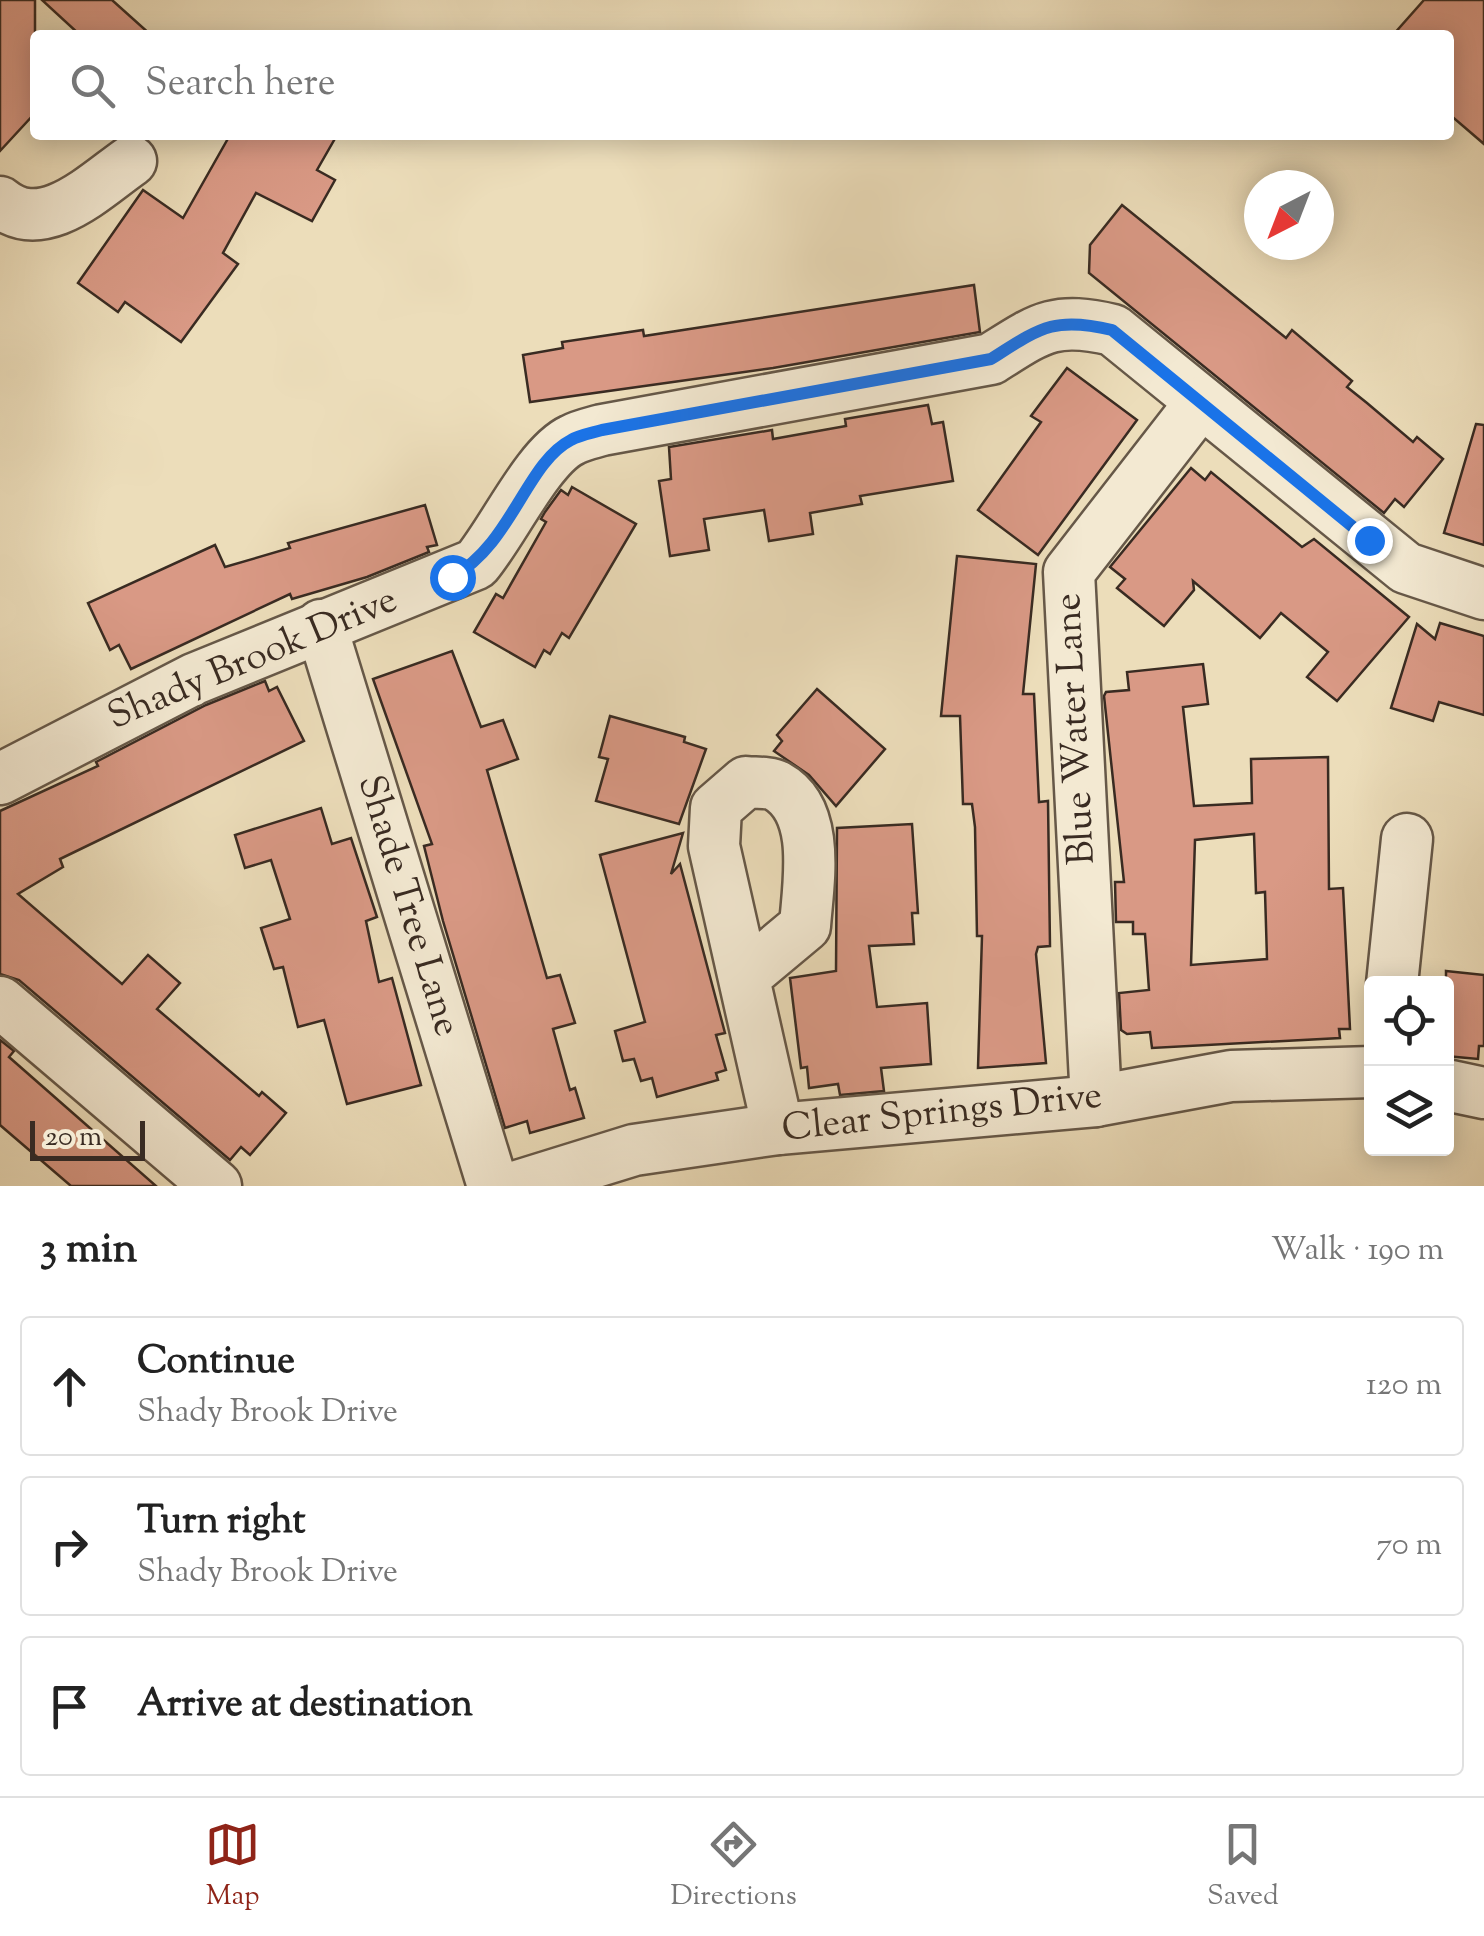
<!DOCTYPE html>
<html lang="en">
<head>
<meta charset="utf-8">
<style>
	body { margin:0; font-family:"Sorts Mill Goudy",serif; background:#f6f6f6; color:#222 }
	.controls { position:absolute; right:30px; bottom:30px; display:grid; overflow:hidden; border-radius:10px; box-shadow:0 5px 25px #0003 }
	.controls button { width:90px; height:90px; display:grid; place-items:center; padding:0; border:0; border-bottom:2px solid #e0e0e0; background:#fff; color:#222; font:50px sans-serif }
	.compass { position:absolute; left:1244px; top:170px; width:90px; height:90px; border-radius:50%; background:#fff; box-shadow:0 5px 25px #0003; rotate:222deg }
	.scale { position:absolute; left:30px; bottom:25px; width:115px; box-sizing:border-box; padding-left:10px; border:5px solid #392b22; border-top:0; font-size:28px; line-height:35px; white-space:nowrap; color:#392b22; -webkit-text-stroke:8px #f3e9d2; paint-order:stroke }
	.stop { position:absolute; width:30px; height:30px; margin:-22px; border:8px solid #1a73e8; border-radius:50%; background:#fff }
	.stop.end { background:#1a73e8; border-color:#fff; box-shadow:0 2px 10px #0008 }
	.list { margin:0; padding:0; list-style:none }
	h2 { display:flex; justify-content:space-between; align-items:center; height:130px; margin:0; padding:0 40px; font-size:42px }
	h2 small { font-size:32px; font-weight:400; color:#767676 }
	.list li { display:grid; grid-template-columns:65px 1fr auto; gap:30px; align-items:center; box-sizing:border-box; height:140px; margin:0 20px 20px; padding:0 20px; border:2px solid #e0e0e0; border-radius:10px }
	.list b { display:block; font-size:38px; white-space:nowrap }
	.list p { margin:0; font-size:32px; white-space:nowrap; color:#767676 }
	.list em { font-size:32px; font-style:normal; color:#767676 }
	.icon { flex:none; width:55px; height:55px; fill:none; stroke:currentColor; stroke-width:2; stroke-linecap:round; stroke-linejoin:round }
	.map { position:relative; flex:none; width:1484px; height:1186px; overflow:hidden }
	.search { position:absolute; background:#fff; box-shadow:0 5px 25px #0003; left:30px; right:30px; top:30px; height:110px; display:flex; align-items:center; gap:25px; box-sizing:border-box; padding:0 35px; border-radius:10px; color:#767676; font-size:38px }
	.sheet { height:610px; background:#fff }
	nav { display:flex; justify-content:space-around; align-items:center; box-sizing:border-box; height:140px; border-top:2px solid #e0e0e0; background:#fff; font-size:28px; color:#767676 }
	nav a { display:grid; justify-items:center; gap:5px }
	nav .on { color:#8f2418 }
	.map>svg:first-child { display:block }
</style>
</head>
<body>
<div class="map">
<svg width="1484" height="1186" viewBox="0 0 1484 1186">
	<rect width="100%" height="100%" fill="#ecddba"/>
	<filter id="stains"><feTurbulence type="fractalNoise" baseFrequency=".002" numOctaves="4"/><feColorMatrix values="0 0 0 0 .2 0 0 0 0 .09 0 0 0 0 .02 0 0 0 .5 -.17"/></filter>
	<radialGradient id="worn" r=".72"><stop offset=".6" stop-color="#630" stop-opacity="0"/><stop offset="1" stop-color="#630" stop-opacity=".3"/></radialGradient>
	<g fill="#d99985" stroke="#392b22" stroke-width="2.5" fill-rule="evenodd">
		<polygon points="0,0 35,0 35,113 0,151"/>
		<polygon points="42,0 112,0 151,35 80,35"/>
		<polygon points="1424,0 1484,0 1484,144 1449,114 1449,35 1393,35"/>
		<polygon points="230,135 337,135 317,170 335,180 312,221 256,193 223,253 238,264 181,342 125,302 118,312 78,283 143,190 183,218"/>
		<polygon points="1122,205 1286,338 1292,330 1352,381 1347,387 1367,403 1413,442 1417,437 1443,459 1404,507 1395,499 1384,513 1089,273 1090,245"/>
		<polygon points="974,285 980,332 773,368 530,402 523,355 563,348 562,342 643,330 644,336"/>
		<polygon points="1067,368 1137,420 1038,555 978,510 1041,422 1031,416"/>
		<polygon points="928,405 932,424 943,422 953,481 860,496 862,504 810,513 813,534 769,541 764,510 704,519 709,550 670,556 659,481 671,479 669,447 772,430 773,439 846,426 845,419"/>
		<polygon points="1476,424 1484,425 1484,545 1444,533"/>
		<polygon points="1191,468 1205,480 1211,472 1302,547 1314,539 1409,617 1337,701 1307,677 1328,652 1281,613 1260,638 1193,581 1194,590 1164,626 1117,588 1125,579 1110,567"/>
		<polygon points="572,487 636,524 569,638 562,633 550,654 544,650 535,667 474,632 496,594 503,598 546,522 541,519 545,512 561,490 568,495"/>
		<polygon points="425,505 437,545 427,547 429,552 367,577 292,599 290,594 131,669 119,645 110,650 88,603 215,545 225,567 290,548 288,543"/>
		<polygon points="957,556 1036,564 1023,694 1034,694 1039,802 1048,801 1050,946 1038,947 1036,954 1046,1063 978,1068 982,936 977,936 975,827 972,804 963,804 960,716 941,716"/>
		<polygon points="1440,623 1484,636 1484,715 1439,702 1433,721 1391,708 1417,624 1435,639"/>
		<polygon points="452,651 481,727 503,720 518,759 487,770 547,978 560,975 575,1023 553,1029 570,1090 575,1088 584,1118 530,1133 527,1121 505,1128 443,921 424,846 432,844 373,679"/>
		<path d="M1203,664L1208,704L1183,707L1194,806L1252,803L1251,759L1328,757L1329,889L1343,888L1350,1029H1339L1340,1038L1152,1048L1150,1032L1127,1034L1121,1030L1119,993L1149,990L1145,934H1133V922H1116L1115,882H1124L1104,696L1106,692L1129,690L1127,672ZM1254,834L1256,893L1265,892L1267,959L1191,965L1195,840Z"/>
		<polygon points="265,681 269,691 277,687 304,741 60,859 63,867 18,894 122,984 148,955 180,983 157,1009 259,1096 262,1092 286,1113 250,1155 241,1147 230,1160 19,980 0,974 0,811 98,766 96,762 206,705"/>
		<polygon points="817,689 885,749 836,806 809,775 774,751 782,741 777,735"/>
		<polygon points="610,716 685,737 684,742 706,749 679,824 596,801 608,759 599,757"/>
		<polygon points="321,808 332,844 351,838 377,917 366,921 379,982 392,978 421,1085 347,1104 324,1020 298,1027 283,967 274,969 261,928 290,919 271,860 245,868 235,835"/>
		<polygon points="912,824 918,913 912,913 914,944 869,946 877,1007 927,1003 931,1064 881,1068 884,1091 840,1095 838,1084 809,1088 807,1067 801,1068 790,978 836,971 837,828"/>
		<polygon points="683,833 671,874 680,864 725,1033 716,1035 726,1070 716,1073 718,1080 657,1097 652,1078 641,1081 634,1059 623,1061 615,1031 645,1022 600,855"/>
		<polygon points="1446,971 1484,975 1484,1046 1479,1046 1478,1059 1446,1056"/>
		<polygon points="0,1040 14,1051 9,1057 156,1186 71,1186 0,1125"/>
	</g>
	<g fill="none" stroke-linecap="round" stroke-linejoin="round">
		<defs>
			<g id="minor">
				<path d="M0,202C44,238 95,186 131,161"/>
				<polyline points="321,625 493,1186"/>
				<path d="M0,779L194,679L476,564C503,532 538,456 572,440C581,435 592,433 602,430L991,359C1040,328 1054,316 1113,330L1406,568L1484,594"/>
				<path d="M744,977L805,926C808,884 822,811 777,786C769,782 755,783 746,782L716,808L714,846L778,1129"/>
				<polyline points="1392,984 1407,839"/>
				<polyline points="0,1002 216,1186"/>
				<polyline points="1446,1085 1484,1093"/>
				<polyline points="1096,1101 1069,572 1201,402"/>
				<polyline points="518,1186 634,1150 778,1129 1096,1101 1231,1076 1372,1072"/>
			</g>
		</defs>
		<use href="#minor" stroke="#665848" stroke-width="55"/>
		<use href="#minor" stroke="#f3e9d2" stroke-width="50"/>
	</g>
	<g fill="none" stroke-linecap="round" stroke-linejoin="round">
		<path stroke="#1a73e8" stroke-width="12" d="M452,577C512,544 526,463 571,440C580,435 592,433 602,430L991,359C1040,328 1054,316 1112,330L1369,540"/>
	</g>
	<g text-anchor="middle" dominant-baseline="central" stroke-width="8" stroke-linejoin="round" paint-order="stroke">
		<g font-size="38" fill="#392b22" stroke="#f3e9d2">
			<text transform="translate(253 660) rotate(-23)">Shady Brook Drive</text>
			<text transform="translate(1077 729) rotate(-93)">Blue Water Lane</text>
			<text transform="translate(407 906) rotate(73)">Shade Tree Lane</text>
			<text transform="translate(942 1114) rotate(-6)">Clear Springs Drive</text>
		</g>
	</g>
	<rect width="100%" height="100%" filter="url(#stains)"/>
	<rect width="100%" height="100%" fill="url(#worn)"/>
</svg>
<div class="controls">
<button><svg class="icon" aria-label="locate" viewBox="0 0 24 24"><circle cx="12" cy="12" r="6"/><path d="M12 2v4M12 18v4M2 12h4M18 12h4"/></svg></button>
<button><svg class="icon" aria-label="layers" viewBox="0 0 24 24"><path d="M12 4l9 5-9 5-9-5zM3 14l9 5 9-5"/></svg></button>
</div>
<svg class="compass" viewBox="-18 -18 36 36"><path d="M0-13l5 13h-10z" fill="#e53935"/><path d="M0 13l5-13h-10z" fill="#767676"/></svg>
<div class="scale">20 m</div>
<div class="stop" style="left:452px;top:577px"></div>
<div class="stop end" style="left:1369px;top:540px"></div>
<div class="search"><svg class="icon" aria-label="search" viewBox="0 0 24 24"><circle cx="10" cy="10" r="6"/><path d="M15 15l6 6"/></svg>Search here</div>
</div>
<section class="sheet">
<h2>3 min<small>Walk · 190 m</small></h2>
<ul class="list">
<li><svg class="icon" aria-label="ahead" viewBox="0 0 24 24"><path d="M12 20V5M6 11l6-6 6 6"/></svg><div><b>Continue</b><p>Shady Brook Drive</p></div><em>120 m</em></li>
<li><svg class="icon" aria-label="right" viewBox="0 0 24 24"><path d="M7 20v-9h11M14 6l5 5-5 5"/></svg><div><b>Turn right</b><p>Shady Brook Drive</p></div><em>70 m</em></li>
<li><svg class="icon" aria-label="arrive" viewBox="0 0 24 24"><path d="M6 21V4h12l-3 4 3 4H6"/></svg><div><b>Arrive at destination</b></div></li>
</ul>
</section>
<nav>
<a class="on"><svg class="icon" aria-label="map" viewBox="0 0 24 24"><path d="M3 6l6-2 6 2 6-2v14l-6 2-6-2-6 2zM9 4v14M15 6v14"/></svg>Map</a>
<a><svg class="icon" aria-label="directions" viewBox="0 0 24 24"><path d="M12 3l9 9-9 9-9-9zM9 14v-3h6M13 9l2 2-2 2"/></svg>Directions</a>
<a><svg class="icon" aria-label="saved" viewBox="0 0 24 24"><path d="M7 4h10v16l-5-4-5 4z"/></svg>Saved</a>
</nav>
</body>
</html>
